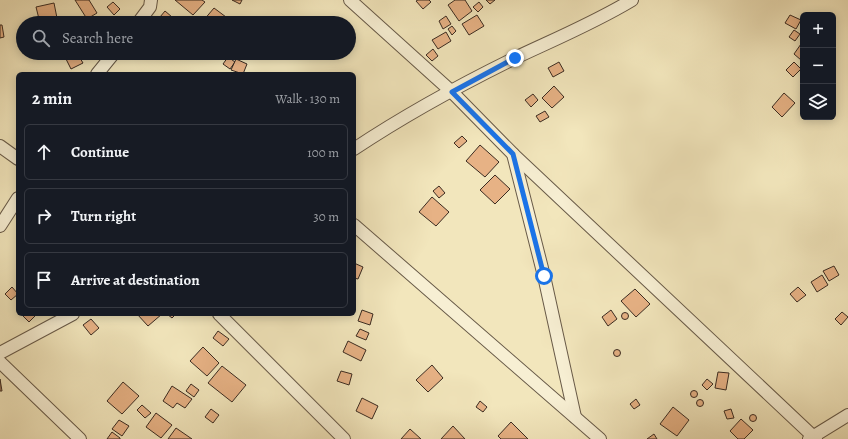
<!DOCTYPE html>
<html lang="en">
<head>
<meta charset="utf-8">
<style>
	body { margin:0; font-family:Alegreya,serif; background:#242831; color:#f1f3f6 }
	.controls { position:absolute; right:12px; top:12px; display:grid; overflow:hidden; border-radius:6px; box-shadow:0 2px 10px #0003 }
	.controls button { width:36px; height:36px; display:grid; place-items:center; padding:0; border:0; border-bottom:1px solid #363941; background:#171b24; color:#f1f3f6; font:20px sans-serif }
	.stop { position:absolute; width:12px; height:12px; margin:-9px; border:3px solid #1a73e8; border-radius:50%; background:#fff }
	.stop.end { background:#1a73e8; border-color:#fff; box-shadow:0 1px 4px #0008 }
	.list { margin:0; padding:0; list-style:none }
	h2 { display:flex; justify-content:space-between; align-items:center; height:52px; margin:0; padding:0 16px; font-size:17px }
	h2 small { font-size:13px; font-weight:400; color:#9ea1a6 }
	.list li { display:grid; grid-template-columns:26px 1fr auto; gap:12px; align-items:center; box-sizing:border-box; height:56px; margin:0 8px 8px; padding:0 8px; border:1px solid #363941; border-radius:6px }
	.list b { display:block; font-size:15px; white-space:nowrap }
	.list em { font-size:13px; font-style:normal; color:#9ea1a6 }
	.icon { flex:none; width:22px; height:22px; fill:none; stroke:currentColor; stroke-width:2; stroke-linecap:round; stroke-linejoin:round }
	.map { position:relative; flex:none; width:848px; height:439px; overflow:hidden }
	.search { position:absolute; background:#171b24; box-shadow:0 2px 10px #0003; left:16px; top:16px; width:340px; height:44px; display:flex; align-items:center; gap:10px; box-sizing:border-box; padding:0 14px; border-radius:22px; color:#9ea1a6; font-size:15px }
	.panel { position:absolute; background:#171b24; box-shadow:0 2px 10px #0003; left:16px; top:72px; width:340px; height:244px; border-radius:6px }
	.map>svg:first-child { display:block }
</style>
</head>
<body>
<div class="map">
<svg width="848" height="439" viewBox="0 0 848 439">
	<rect width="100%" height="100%" fill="#f2e6bc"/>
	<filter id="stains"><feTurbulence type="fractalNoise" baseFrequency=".005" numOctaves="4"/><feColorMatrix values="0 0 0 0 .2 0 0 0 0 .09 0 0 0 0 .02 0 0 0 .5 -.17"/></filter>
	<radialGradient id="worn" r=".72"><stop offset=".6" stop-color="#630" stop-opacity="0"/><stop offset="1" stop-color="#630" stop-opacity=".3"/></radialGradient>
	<g fill="#e7b285" stroke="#3a2b21">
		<polygon points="75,0 89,0 97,13 87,19"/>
		<polygon points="175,0 202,0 205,2 193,15"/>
		<polygon points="232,0 242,0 240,4"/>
		<polygon points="418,0 429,0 431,2 423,9 416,1"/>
		<polygon points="455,0 465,0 472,11 459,21 448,5"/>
		<polygon points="486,0 495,0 490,4"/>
		<polygon points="113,2 120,9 114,15 107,7"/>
		<polygon points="479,2 483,7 478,12 473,7"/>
		<polygon points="54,3 58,23 40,23 36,7"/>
		<polygon points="214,8 230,20 228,23 205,23 203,21"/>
		<polygon points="165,11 172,17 167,23 160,17"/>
		<polygon points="477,15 484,26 469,35 462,24"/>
		<polygon points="790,15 801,20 796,29 785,23"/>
		<polygon points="446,16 451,24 443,29 439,21"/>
		<polygon points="0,25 2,25 4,37 0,38"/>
		<polygon points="452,26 456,31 452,35 448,29"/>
		<polygon points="794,30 800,34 795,41 789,37"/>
		<polygon points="446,32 451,41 438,49 432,40"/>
		<polygon points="801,44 803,57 801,60 794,54"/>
		<polygon points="433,49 438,56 432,61 426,55"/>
		<polygon points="63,53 77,53 83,63 71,69"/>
		<polygon points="228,57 235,62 230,69 223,64"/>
		<polygon points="236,59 247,64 243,74 231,70"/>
		<polygon points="559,62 564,71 553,77 548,68"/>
		<polygon points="794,62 801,69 793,77 786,70"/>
		<polygon points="554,86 564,97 552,108 542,98"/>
		<polygon points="784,93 795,103 782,117 772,107"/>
		<polygon points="533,94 538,100 531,107 525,100"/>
		<polygon points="545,111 549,117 540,122 536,116"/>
		<polygon points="462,136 467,141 459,148 454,143"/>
		<polygon points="480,145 499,162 485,177 466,161"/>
		<polygon points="495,175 510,189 495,204 480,190"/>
		<polygon points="439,186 445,193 439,198 433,191"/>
		<polygon points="432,197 449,212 436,226 419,212"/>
		<polygon points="354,263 363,267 358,279 354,278"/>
		<polygon points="834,266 839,275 829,281 823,271"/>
		<polygon points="822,275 828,285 817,292 811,282"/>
		<polygon points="12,287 18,294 11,300 5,294"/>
		<polygon points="798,287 806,295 797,302 790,294"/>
		<polygon points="635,289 650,304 636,317 621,301"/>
		<polygon points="362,310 373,314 370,325 358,321"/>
		<polygon points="611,310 617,319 608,326 602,317"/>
		<polygon points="842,312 848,317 841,325 835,319"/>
		<circle cx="625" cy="316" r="3.5"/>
		<polygon points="21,314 37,314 29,322"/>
		<polygon points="137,314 162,314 148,326"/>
		<polygon points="167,314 176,314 172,318"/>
		<polygon points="91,319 99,328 91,335 83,325"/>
		<polygon points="360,329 369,333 366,340 356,336"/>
		<polygon points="218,331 229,339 223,346 213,338"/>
		<polygon points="348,341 366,350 361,361 343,352"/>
		<polygon points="203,347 219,363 207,376 190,361"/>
		<circle cx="617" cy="353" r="3.5"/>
		<polygon points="432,365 443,378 428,392 416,380"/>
		<polygon points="222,366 246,385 232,402 208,383"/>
		<polygon points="341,371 352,374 349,385 337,381"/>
		<polygon points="718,372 729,373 726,390 715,388"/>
		<polygon points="0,379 2,391 0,391"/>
		<polygon points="707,379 713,384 707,390 702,385"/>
		<polygon points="123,382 139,396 122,414 107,401"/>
		<polygon points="191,384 199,390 194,397 186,391"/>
		<polygon points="172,386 192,399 185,408 177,403 173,408 163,401"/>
		<circle cx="694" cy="394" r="3.5"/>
		<polygon points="362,398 378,406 372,419 356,411"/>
		<polygon points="636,399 640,405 634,409 630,404"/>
		<circle cx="700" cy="403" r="3.5"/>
		<polygon points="480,401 487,407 483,412 476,407"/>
		<polygon points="142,405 151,413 145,418 137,410"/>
		<polygon points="673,407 689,420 677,436 660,424"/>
		<polygon points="211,409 219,415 213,423 205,417"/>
		<polygon points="731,409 734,418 727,419 724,411"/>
		<polygon points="156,413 172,425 161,438 146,427"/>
		<circle cx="753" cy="418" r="3.5"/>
		<polygon points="741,419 753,430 744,439 738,439 730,431"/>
		<polygon points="119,420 129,426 122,436 112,429"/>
		<polygon points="511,422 528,439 501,439 498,436"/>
		<polygon points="453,426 465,439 441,439"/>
		<polygon points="176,428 192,439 168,439"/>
		<polygon points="410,429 421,439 401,439"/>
		<polygon points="112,432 120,438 120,439 107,439"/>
		<polygon points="654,434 657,439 647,439"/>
	</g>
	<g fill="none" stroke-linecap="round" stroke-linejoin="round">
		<defs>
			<g id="street">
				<polyline points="350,0 452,92 513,154 544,276 575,417"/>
				<polyline points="138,23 150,7 151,0"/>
				<polyline points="97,74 114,53"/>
				<polyline points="0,146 18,159"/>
				<path d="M354,149C405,115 460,85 515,58C555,39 594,23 632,0"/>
				<polyline points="513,154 816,439"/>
				<polyline points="354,225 600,439"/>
				<polyline points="0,226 18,198"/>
				<polyline points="219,314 344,439"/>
				<polyline points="0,353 73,314"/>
				<polyline points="0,362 80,439"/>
				<polyline points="809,439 848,415"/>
			</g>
		</defs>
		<use href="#street" stroke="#685a48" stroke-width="14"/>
		<use href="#street" stroke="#f7efd3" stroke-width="12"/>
	</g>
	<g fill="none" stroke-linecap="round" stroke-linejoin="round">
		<polyline stroke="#1a73e8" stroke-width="5" points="515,58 452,92 513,154 544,276"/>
	</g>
	<rect width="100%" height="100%" filter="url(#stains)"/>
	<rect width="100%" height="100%" fill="url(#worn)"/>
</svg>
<div class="controls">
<button>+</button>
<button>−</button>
<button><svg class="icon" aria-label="layers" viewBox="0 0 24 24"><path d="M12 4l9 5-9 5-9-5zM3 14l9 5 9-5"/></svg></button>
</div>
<div class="stop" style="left:544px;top:276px"></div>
<div class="stop end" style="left:515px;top:58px"></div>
<div class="search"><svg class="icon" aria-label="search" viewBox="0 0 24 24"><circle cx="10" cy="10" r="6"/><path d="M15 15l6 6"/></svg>Search here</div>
<section class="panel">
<h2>2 min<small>Walk · 130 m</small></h2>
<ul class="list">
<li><svg class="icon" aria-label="ahead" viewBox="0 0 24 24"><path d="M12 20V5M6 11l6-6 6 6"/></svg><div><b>Continue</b></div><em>100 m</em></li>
<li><svg class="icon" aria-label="right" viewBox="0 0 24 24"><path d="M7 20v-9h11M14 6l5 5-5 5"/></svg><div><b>Turn right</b></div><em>30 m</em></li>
<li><svg class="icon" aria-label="arrive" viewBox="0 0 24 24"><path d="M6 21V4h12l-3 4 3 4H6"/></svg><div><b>Arrive at destination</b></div></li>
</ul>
</section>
</div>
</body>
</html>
